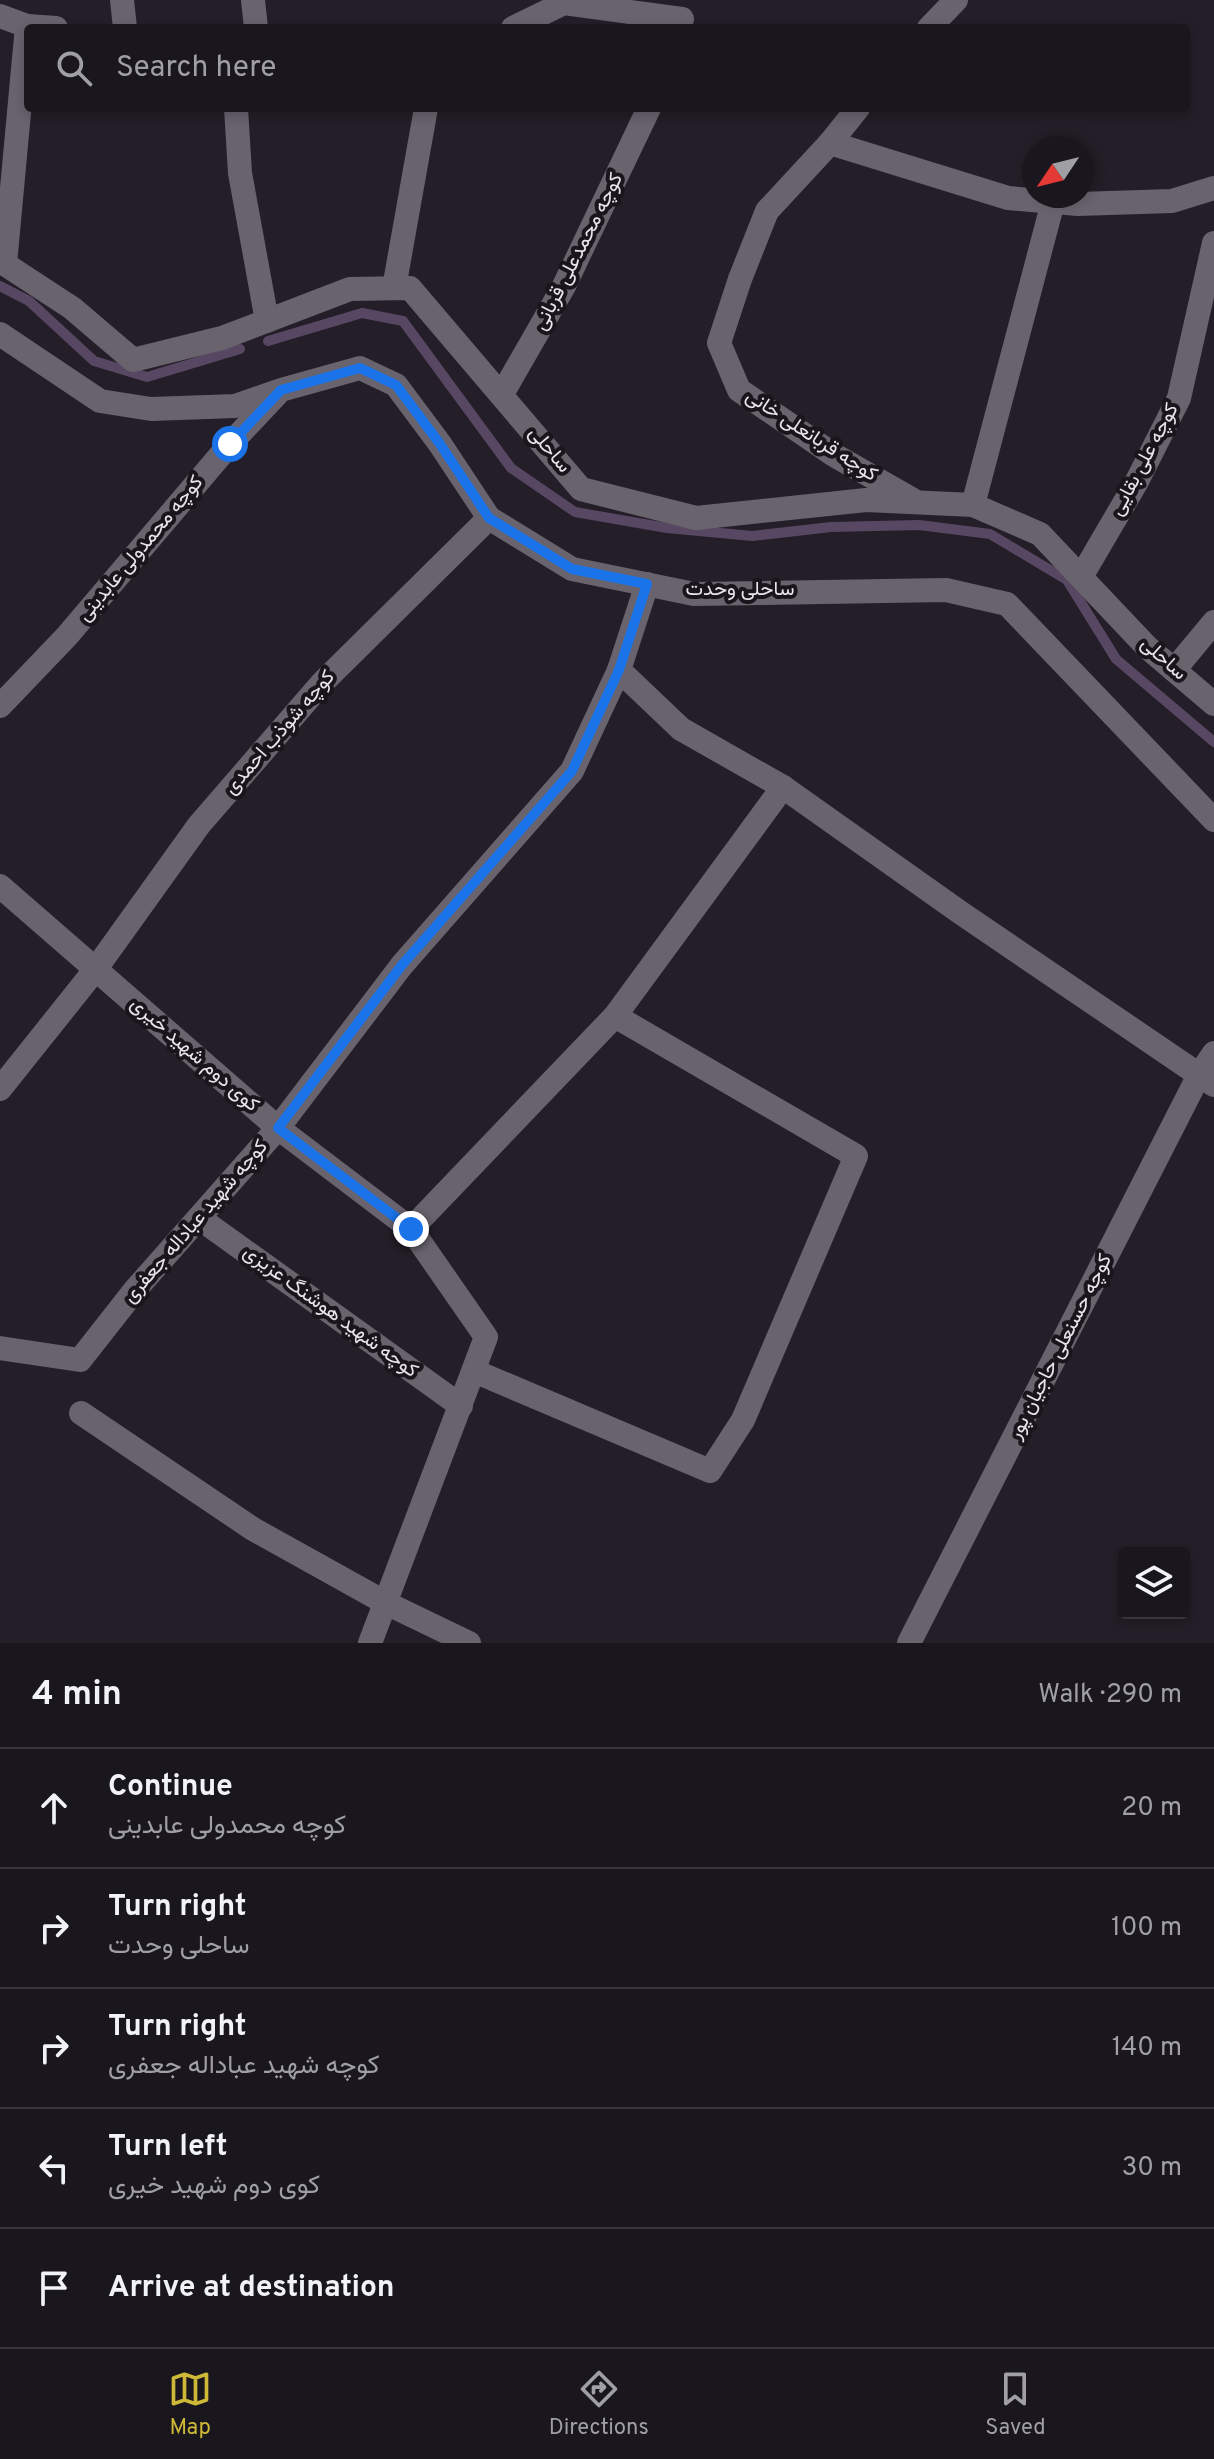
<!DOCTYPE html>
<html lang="en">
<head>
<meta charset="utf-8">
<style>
	body { margin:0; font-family:Overpass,Vazirmatn,sans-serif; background:#231f26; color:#f1f3f6 }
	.controls { position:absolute; right:24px; bottom:24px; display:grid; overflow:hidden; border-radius:8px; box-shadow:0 4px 12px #0003 }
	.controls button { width:72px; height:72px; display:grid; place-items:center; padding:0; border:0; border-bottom:2px solid #38353b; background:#1a161d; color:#f1f3f6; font:40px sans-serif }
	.compass { position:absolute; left:1022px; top:136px; width:72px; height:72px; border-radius:50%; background:#1a161d; box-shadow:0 4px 12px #0003; rotate:235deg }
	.stop { position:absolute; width:24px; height:24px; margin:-18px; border:6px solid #1a73e8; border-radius:50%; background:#fff }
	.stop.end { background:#1a73e8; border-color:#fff; box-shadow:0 2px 8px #0008 }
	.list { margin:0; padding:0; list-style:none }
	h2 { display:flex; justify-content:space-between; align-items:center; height:104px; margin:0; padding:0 32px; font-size:34px }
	h2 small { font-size:26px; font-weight:400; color:#9f9fa4 }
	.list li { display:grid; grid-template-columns:52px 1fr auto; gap:24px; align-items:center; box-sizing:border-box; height:120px; padding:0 32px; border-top:2px solid #38353b }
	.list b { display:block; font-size:30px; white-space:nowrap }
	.list p { margin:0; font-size:26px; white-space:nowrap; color:#9f9fa4 }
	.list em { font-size:26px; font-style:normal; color:#9f9fa4 }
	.icon { flex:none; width:44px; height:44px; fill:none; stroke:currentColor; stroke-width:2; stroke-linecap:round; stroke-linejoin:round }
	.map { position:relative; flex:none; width:1214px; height:1643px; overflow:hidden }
	.search { position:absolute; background:#1a161d; box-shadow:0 4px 12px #0003; left:24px; right:24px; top:24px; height:88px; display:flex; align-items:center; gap:20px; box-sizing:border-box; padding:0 28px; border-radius:8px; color:#9f9fa4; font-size:30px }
	.sheet { height:704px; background:#1a161d }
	nav { display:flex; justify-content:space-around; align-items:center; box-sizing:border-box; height:112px; border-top:2px solid #38353b; background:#1a161d; font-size:22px; color:#9f9fa4 }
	nav a { display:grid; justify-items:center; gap:4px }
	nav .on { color:#ceb837 }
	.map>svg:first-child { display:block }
</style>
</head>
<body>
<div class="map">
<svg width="1214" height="1643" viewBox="0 0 1214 1643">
	<rect width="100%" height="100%" fill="#231e27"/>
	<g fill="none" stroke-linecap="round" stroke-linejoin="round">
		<g stroke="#584762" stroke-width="10">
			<polyline points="0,286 29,301 94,361 147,377 240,349"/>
			<polyline points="268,341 362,313 403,321 511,468 575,512 667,528 752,536 831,527 919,525 990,534 1067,580 1116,659 1214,742"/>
		</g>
		<g stroke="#69636e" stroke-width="24">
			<polyline points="122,0 125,28"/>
			<polyline points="253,0 256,28"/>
			<polyline points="0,16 27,26 56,28"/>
			<polyline points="513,28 564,3 682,19"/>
			<polyline points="929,28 956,0"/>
			<polyline points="236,108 240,173 267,321"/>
			<polyline points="858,108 830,143 767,211 740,279 719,343 739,390 834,455 913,500"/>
			<polyline points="830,143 1008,198 1078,204 1172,201 1214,188"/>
			<polyline points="0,261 72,308 133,360 222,338 350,289 410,288 581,489 696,518 866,500 973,505 1040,534 1147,647 1214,704"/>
			<polyline points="5,264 27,26"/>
			<polyline points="394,288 426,108"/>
			<polyline points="0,334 100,401 151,409 235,406 281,390 360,368 396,385 440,444 489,518 572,569 694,594 946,590 1007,604 1214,820"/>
			<polyline points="502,394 564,286 649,108"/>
			<polyline points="973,505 1053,202"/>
			<polyline points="1081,577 1136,483 1179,398 1214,243"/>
			<polyline points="619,670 681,729 783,787 961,913 1214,1085"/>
			<polyline points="1174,670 1214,622"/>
			<polyline points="0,706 67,636 230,444 277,394"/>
			<polyline points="0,886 278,1128 411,1229 486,1337 370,1643"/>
			<polyline points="0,1089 95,970 199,825 322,683 489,518"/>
			<polyline points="199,1218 461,1406"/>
			<polyline points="411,1229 615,1016 783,787"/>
			<polyline points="0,1348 80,1360 135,1290 278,1128 402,965 572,771 619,670 647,584"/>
			<polyline points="474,1371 710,1471 743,1420 856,1156 615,1016"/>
			<polyline points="81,1413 253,1529 386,1603 469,1643"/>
			<polyline points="909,1643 1199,1075 1214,1053"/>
		</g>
	</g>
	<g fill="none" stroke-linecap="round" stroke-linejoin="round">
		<polyline stroke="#1a73e8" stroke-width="10" points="230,444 281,390 360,368 396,385 440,444 489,518 572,569 647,584 619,670 572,771 402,965 278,1128 411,1229"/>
	</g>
	<g text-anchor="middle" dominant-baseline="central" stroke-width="8" stroke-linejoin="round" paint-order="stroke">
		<g font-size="20" fill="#e8e4eb" stroke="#1a151d">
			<text transform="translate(579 252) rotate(-63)">کوچه محمدعلی قربانی</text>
			<text transform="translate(811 436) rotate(33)">کوچه قربانعلی خانی</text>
			<text transform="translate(549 450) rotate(50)">ساحلی</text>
			<text transform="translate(1145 460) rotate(-62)">کوچه علی بقایی</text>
			<text transform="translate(141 549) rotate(-50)">کوچه محمدولی عابدینی</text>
			<text x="740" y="590">ساحلی وحدت</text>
			<text transform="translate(1163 659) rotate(42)">ساحلی</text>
			<text transform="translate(280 733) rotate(-49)">کوچه شوذب احمدی</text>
			<text transform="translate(194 1055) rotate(41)">کوی دوم شهید خیری</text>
			<text transform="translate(196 1222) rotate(-49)">کوچه شهید عباداله جعفری</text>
			<text transform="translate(330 1312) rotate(36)">کوچه شهید هوشنگ عزیزی</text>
			<text transform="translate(1061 1347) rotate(-63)">کوچه حسنعلی حاجیان پور</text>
		</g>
	</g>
</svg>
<div class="controls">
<button><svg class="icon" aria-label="layers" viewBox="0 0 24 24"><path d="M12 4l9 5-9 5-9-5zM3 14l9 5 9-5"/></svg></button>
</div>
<svg class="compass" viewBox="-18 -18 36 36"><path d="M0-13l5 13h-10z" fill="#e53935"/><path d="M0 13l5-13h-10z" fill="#9f9fa4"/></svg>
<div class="stop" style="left:230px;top:444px"></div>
<div class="stop end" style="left:411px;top:1229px"></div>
<div class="search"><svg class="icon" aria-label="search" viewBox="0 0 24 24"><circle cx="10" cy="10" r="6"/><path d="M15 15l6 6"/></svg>Search here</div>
</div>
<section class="sheet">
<h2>4 min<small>Walk · 290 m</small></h2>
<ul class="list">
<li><svg class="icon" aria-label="ahead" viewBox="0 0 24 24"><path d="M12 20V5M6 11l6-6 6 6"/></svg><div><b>Continue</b><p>کوچه محمدولی عابدینی</p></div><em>20 m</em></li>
<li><svg class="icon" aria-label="right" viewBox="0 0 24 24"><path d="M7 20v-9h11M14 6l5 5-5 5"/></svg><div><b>Turn right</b><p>ساحلی وحدت</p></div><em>100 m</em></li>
<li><svg class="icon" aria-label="right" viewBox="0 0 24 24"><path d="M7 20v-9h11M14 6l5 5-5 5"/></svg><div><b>Turn right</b><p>کوچه شهید عباداله جعفری</p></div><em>140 m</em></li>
<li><svg class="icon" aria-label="left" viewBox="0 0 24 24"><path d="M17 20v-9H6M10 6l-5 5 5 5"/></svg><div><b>Turn left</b><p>کوی دوم شهید خیری</p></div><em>30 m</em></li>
<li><svg class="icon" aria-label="arrive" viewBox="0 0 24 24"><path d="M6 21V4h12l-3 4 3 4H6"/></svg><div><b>Arrive at destination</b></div></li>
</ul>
</section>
<nav>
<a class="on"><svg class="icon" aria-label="map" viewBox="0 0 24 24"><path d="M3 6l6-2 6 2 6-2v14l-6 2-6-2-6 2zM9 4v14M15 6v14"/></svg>Map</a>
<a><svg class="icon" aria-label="directions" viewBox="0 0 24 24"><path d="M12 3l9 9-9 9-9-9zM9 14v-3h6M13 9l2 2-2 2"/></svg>Directions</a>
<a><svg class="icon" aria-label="saved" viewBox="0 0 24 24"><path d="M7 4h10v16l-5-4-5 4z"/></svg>Saved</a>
</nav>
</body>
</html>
